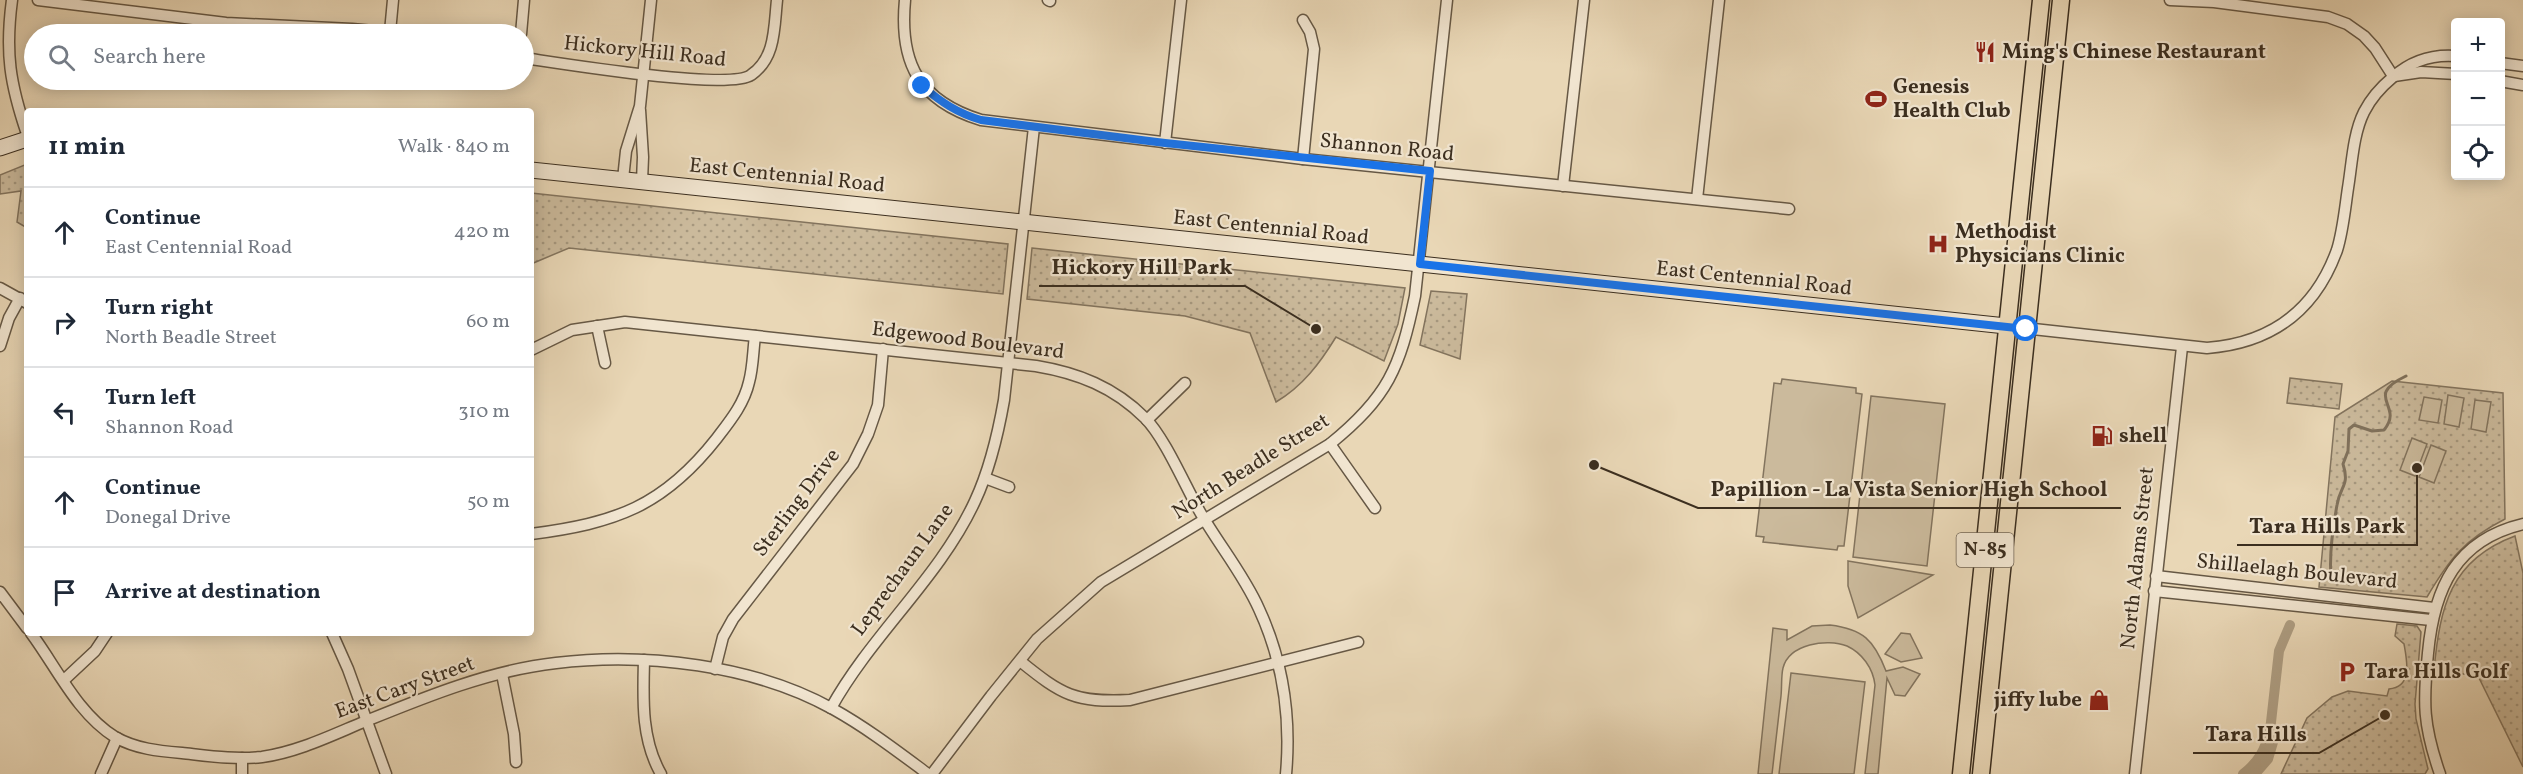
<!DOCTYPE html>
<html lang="en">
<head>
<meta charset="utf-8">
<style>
	body { margin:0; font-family:Vollkorn,serif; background:#f6f6f7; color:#1f2937 }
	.controls { position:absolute; right:18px; top:18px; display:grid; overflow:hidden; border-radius:6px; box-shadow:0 3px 15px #0003 }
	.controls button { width:54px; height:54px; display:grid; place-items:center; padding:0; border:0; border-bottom:2px solid #e0e1e3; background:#fff; color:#1f2937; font:30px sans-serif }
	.stop { position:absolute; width:18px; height:18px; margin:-14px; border:4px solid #1a73e8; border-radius:50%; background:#fff }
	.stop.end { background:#1a73e8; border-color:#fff; box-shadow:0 2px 6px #0008 }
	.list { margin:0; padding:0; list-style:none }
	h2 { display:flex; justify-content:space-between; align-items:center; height:78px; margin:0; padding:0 24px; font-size:26px }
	h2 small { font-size:20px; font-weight:400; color:#747a83 }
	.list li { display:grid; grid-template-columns:39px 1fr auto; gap:18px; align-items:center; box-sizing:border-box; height:90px; padding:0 24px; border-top:2px solid #e0e1e3 }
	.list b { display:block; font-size:22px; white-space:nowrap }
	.list p { margin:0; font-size:20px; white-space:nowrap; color:#747a83 }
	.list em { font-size:20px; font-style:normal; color:#747a83 }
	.icon { flex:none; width:33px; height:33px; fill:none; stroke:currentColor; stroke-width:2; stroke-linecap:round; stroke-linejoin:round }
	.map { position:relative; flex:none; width:2523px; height:774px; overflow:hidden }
	.search { position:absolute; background:#fff; box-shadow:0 3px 15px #0003; left:24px; top:24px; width:510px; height:66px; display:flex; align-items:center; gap:15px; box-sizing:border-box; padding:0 21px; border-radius:33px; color:#747a83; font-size:22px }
	.panel { position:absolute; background:#fff; box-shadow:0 3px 15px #0003; left:24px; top:108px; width:510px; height:528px; border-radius:6px }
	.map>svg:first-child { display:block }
</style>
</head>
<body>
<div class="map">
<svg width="2523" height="774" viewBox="0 0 2523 774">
	<defs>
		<pattern id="grass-dots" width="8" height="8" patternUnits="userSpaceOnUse" patternTransform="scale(1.5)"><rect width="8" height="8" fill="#cbba9c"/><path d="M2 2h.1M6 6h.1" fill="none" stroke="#a6987f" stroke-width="1.8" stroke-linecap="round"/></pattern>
	</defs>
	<rect width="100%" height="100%" fill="#e9d7b6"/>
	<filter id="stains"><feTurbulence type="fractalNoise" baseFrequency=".00333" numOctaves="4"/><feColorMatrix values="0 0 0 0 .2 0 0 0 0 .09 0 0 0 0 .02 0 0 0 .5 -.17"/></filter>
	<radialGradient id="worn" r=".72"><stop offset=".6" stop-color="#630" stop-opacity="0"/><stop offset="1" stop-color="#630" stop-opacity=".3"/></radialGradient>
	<g fill="url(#grass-dots)" stroke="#83745e" stroke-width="1.5">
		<polygon points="27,164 27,228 17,222 21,191 0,194 0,175"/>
		<polygon points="531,193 1008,244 1003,294 569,248 531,264"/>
		<path d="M1032,248L1405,288L1398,324L1384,361L1336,337C1320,363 1303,386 1276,402L1250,333L1185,316L1027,299Z"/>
		<polygon points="1431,291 1467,294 1460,359 1420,345"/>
		<polygon points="2290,378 2342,384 2339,409 2287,403"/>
		<path d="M2392,381L2503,393L2505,519C2464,540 2450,558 2427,597L2319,587L2335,417Z"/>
		<path d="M2515,536L2523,573V767L2478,676L2434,670C2440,607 2450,560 2515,536Z"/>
		<path d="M2397,624L2417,626L2421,632L2415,704L2416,719L2428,769L2425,774H2281L2307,718L2332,697L2348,691L2387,696L2389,689C2413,687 2407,661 2404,644L2395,636Z"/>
	</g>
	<g fill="#cbba9c" stroke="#83745e" stroke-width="1.5">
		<polygon points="1782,379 1856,388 1856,393 1862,394 1844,546 1838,546 1837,550 1763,542 1764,537 1756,536 1774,383 1781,384"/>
		<polygon points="2448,395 2464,398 2459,427 2444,424"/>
		<polygon points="1871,396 1945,404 1927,566 1853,557"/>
		<polygon points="2424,397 2442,400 2438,423 2419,420"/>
		<polygon points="2475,400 2491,402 2486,432 2471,429"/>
		<polygon points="2412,438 2427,444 2415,476 2400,470"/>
		<polygon points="2431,445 2446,451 2434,483 2419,477"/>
		<polygon points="1848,561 1933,575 1858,618 1848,586"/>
		<path d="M1830,625C1863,629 1874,640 1886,671L1903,667L1920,674L1905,696L1895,695L1887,678L1878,774H1865L1875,685C1873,668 1862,653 1847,646C1827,638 1789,644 1783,668C1781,676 1782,687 1781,696C1778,722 1775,748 1772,774H1758L1773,628L1787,630V640L1812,626Z"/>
		<polygon points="1901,633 1910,634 1922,658 1901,662 1885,654"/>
		<polygon points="1791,673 1865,682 1854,774 1779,774"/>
	</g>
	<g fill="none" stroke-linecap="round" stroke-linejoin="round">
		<path stroke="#80715b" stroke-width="3" d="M2331,576C2329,553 2333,527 2337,505C2340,486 2350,486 2343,464L2348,451L2349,429L2354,425L2372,431L2384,430C2405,405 2362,397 2406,376"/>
		<g stroke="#ae9e83" stroke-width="10">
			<path d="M2243,774C2259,762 2265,749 2270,731L2279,651L2290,625"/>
			<polyline points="2255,774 2268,759 2276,732"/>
		</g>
		<defs>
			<g id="street">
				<path d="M12,0C5,53 10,84 27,134"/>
				<polyline points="38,0 226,23 352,29 406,34"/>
				<path d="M905,0C899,63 919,101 981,120L1303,159L1789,209"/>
				<polyline points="1048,0 1050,1"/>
				<polyline points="2170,0 2214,2 2328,17 2347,24 2364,36 2375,48 2393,76"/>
				<polyline points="390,32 393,0"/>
				<polyline points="521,34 524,0"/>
				<path d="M524,58C559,63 729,91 751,75C776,58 774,27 777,0"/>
				<polyline points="2500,63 2523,66"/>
				<polyline points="2394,76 2421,72 2456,74"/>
				<polyline points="2500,81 2523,85"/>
				<polyline points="640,110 643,157 642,181"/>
				<polyline points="1165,143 1181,0"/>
				<polyline points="1303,159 1314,49 1310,32 1303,20"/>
				<polyline points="623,179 626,151 640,106 651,0"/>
				<polyline points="1563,186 1584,0"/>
				<polyline points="1697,199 1719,0"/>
				<polyline points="0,288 27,303"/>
				<polyline points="597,326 605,363"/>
				<path d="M2006,326L2207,348C2271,343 2315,311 2337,250C2343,231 2345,208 2348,188C2352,164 2353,134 2364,112C2371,98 2381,87 2393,77C2411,61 2431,54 2456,56"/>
				<polyline points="0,346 9,318 20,298"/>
				<path d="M531,350L572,330L625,322L1036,366C1078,373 1114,387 1145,418C1165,438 1185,486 1200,512C1219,545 1244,575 1259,609C1283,661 1291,718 1286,774"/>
				<polyline points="1147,420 1185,383"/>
				<polyline points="1330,444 1375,508"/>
				<polyline points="985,478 1009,487"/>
				<path d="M531,534C615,523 663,507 717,438C730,421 744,404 749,382C753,368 753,351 755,336"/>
				<polyline points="2156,576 2434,608"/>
				<polyline points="2154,591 2431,620"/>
				<polyline points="0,592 27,628"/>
				<path d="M31,633C57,668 77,713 115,737C136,749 159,751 182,753C209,756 235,760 262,757C298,752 332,735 366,721C425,697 491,670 556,663C645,652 754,665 833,709C867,728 897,751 928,774"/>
				<polyline points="332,633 348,669 386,774"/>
				<path d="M644,660C643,699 641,739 661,774"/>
				<path d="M1020,661C1062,695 1075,703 1130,700L1358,642"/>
				<polyline points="715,669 723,637 733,619 853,464 868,434 878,405 883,349"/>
				<polyline points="502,674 514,734 516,762"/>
				<polyline points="64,680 95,651 107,633"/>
				<path d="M831,708C872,634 940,577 975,501C990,469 998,434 1004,400L1034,127"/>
				<polyline points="242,758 242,774"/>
				<polyline points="101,774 117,738"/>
				<path d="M932,774L991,696L1037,639L1101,582L1330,444C1388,397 1400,368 1415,296L1447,0"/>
				<polyline points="2135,774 2182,347"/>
				<path d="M2440,774C2423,725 2423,703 2428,653C2434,588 2456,540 2523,524"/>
			</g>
			<g id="secondary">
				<polyline points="0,148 27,139"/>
				<polyline points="531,170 2006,326"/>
			</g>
			<g id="primary">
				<polyline points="1961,774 2041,0"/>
				<polyline points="1981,774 2061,0"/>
			</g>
		</defs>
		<use href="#street" stroke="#665845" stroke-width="13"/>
		<use href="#secondary" stroke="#3b2e1f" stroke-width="17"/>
		<use href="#primary" stroke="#3b2e1f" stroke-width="19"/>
		<use href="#street" stroke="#f1e5d0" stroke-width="10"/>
		<use href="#secondary" stroke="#f1e5d0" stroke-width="15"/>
		<use href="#primary" stroke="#e9d7b6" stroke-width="16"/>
	</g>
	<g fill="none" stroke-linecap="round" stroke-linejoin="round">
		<path stroke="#1a73e8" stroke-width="8" d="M922,86C941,102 957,113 981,120L1165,143L1430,171L1420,264L2026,329"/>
	</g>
	<defs>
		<symbol id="restaurant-bare" viewBox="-9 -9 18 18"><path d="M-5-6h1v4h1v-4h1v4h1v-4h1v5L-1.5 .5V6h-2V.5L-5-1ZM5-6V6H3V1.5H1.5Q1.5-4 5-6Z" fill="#8f2418" stroke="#f1e5d0" stroke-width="2.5" paint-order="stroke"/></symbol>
		<symbol id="stadium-bare" viewBox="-9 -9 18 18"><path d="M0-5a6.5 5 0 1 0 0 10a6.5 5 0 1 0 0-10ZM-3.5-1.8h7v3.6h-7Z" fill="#8f2418" stroke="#f1e5d0" stroke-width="2.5" paint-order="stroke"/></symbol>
		<symbol id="hospital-bare" viewBox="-9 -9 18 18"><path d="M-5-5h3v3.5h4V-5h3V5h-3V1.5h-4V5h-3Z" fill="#8f2418" stroke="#f1e5d0" stroke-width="2.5" paint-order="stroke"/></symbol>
		<symbol id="fuel-bare" viewBox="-9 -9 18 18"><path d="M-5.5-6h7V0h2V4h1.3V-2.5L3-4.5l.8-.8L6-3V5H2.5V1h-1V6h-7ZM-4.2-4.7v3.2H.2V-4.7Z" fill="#8f2418" stroke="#f1e5d0" stroke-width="2.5" paint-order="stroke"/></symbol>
		<symbol id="parking-bare" viewBox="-9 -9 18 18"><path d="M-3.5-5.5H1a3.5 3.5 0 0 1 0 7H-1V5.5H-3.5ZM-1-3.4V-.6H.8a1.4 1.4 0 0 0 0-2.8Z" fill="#8f2418" stroke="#f1e5d0" stroke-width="2.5" paint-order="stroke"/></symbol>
		<symbol id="shop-bare" viewBox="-9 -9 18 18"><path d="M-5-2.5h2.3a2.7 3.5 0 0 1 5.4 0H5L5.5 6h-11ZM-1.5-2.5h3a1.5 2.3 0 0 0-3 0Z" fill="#8f2418" stroke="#f1e5d0" stroke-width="2.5" paint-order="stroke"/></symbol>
	</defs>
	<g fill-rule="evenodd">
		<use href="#restaurant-bare" x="1970" y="37" width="30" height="30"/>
		<use href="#stadium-bare" x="1861" y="84" width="30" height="30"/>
		<use href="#hospital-bare" x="1923" y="229" width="30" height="30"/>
		<use href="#fuel-bare" x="2087" y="421" width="30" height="30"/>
		<use href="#parking-bare" x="2332" y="657" width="30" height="30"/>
		<use href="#shop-bare" x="2084" y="685" width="30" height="30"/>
	</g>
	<g text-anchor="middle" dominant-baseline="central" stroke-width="4.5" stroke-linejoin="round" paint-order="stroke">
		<rect fill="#f1e5d0" stroke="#726554" stroke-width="1.5" x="1956.5" y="533" width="57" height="34" rx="4.5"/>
		<g font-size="20" font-weight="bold" fill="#3b2e1f">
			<text x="1985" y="550">N-85</text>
		</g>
		<g font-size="21" fill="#3b2e1f" stroke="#f1e5d0">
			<text transform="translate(645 52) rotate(6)">Hickory Hill Road</text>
			<text transform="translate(1387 148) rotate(6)">Shannon Road</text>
			<text transform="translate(787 176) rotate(6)">East Centennial Road</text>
			<text transform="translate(1271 228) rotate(6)">East Centennial Road</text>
			<text transform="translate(1754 279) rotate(6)">East Centennial Road</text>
			<text transform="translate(968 341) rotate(7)">Edgewood Boulevard</text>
			<text transform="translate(1251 467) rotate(-32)">North Beadle Street</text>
			<text transform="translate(797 503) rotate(-53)">Sterling Drive</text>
			<text transform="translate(2138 558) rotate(-84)">North Adams Street</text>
			<text transform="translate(903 570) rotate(-54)">Leprechaun Lane</text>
			<text transform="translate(2297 572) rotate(6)">Shillaelagh Boulevard</text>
			<text transform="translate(405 688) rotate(-20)">East Cary Street</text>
		</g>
		<g font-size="21" font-weight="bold" fill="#3b2e1f" stroke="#f1e5d0" text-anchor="start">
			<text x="2002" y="52">Ming's Chinese Restaurant</text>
			<text x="1893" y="87">Genesis<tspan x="1893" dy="24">Health Club</tspan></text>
			<text x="1955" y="232">Methodist<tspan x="1955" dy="24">Physicians Clinic</tspan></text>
			<text x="2119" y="436">shell</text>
			<text x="2364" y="672">Tara Hills Golf</text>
			<text x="2082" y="700" text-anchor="end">jiffy lube</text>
		</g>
	</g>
	<path fill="none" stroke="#3b2e1f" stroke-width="2" d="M1316 329L1245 286H1039M1594 465L1698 508H2121M2417 468L2417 545H2237M2385 715L2319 753H2193"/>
	<g fill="#3b2e1f" stroke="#f1e5d0" stroke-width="2">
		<circle cx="1316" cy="329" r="6"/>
		<circle cx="1594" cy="465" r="6"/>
		<circle cx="2417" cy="468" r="6"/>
		<circle cx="2385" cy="715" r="6"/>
	</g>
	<g font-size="22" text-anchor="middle" font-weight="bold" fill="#3b2e1f" stroke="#f1e5d0" stroke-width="4.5" stroke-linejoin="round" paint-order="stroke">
		<text x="1142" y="274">Hickory Hill Park</text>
		<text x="1909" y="496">Papillion - La Vista Senior High School</text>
		<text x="2327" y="533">Tara Hills Park</text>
		<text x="2256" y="741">Tara Hills</text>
	</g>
	<rect width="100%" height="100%" filter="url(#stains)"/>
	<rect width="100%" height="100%" fill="url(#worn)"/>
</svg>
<div class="controls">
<button>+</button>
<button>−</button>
<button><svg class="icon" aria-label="locate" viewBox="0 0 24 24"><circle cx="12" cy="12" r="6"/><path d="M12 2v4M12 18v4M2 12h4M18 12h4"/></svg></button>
</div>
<div class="stop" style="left:2026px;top:329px"></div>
<div class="stop end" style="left:922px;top:86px"></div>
<div class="search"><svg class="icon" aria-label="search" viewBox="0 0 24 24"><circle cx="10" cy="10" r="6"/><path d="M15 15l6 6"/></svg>Search here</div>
<section class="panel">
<h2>11 min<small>Walk · 840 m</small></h2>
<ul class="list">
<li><svg class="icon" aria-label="ahead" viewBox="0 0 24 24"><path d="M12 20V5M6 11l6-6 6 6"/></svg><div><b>Continue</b><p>East Centennial Road</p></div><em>420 m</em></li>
<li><svg class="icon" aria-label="right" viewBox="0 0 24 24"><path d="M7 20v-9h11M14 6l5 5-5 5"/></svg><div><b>Turn right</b><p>North Beadle Street</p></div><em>60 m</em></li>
<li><svg class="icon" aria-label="left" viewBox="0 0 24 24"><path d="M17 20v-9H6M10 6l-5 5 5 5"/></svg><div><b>Turn left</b><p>Shannon Road</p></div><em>310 m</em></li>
<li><svg class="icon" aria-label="ahead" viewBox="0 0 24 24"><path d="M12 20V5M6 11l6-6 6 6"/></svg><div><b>Continue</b><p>Donegal Drive</p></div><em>50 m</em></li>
<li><svg class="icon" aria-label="arrive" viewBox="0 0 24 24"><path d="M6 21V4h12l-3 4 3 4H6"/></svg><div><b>Arrive at destination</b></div></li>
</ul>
</section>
</div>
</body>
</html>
